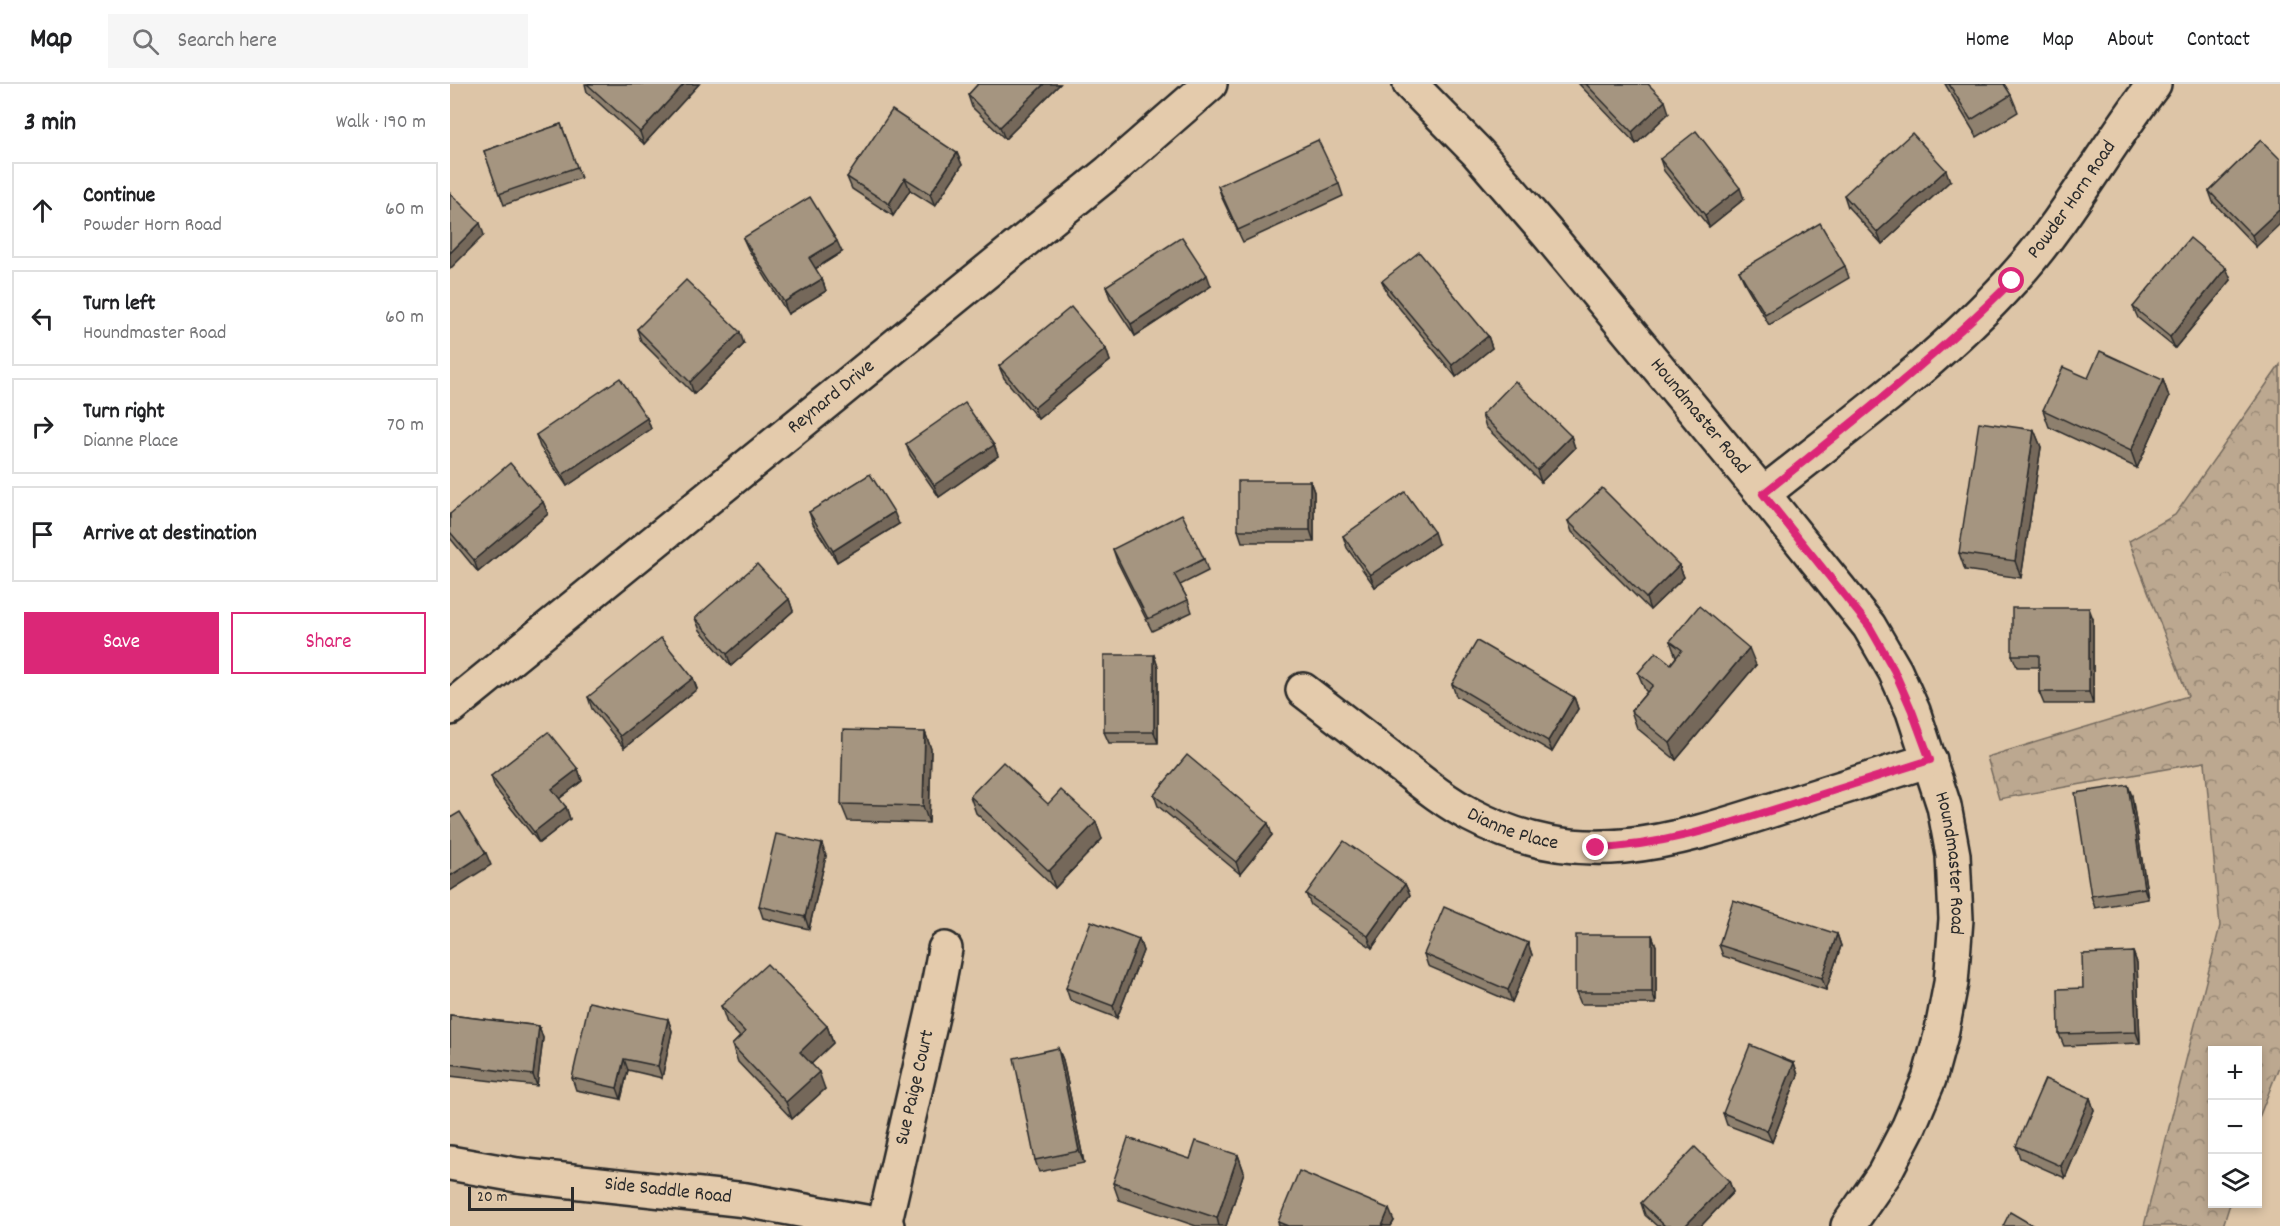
<!DOCTYPE html>
<html lang="en">
<head>
<meta charset="utf-8">
<style>
	body { margin:0; font-family:Dekko,sans-serif; background:#f6f6f6; color:#202124 }
	.controls { position:absolute; right:18px; bottom:18px; display:grid; overflow:hidden; border-radius:0px; box-shadow:0 3px 9px #0003 }
	.controls button { width:54px; height:54px; display:grid; place-items:center; padding:0; border:0; border-bottom:2px solid #e0e0e0; background:#fff; color:#202124; font:30px sans-serif }
	.scale { position:absolute; left:18px; bottom:15px; width:106px; box-sizing:border-box; padding-left:6px; border:3px solid #2b2b2b; border-top:0; font-size:16px; line-height:21px; white-space:nowrap; color:#2b2b2b; -webkit-text-stroke:4px #e4cbac; paint-order:stroke }
	.stop { position:absolute; width:18px; height:18px; margin:-14px; border:4px solid #db2777; border-radius:50%; background:#fff }
	.stop.end { background:#db2777; border-color:#fff; box-shadow:0 2px 6px #0008 }
	.list { margin:0; padding:0; list-style:none }
	h2 { display:flex; justify-content:space-between; align-items:center; height:78px; margin:0; padding:0 24px; font-size:26px }
	h2 small { font-size:20px; font-weight:400; color:#757577 }
	.list li { display:grid; grid-template-columns:39px 1fr auto; gap:18px; align-items:center; box-sizing:border-box; height:96px; margin:0 12px 12px; padding:0 12px; border:2px solid #e0e0e0; border-radius:0px }
	.list b { display:block; font-size:22px; white-space:nowrap }
	.list p { margin:0; font-size:20px; white-space:nowrap; color:#757577 }
	.list em { font-size:20px; font-style:normal; color:#757577 }
	.actions { display:flex; gap:12px; padding:18px 24px }
	.actions a { flex:1; padding:14px 0; border:2px solid #db2777; border-radius:0px; text-align:center; font-size:21px; color:#db2777 }
	.actions .main { background:#db2777; color:#fff }
	.icon { flex:none; width:33px; height:33px; fill:none; stroke:currentColor; stroke-width:2; stroke-linecap:round; stroke-linejoin:round }
	.map { position:relative; flex:none; width:1830px; height:1142px; overflow:hidden }
	header { display:flex; align-items:center; gap:36px; box-sizing:border-box; height:84px; padding:0 30px; background:#fff; border-bottom:2px solid #e0e0e0 }
	header strong { font-size:28px }
	nav { display:flex; gap:33px; margin-inline-start:auto; font-size:21px }
	.search { width:420px; height:54px; background:#f6f6f6; display:flex; align-items:center; gap:15px; box-sizing:border-box; padding:0 21px; border-radius:0px; color:#757577; font-size:22px }
	main { display:flex }
	aside { flex:1; background:#fff }
	.map>svg:first-child { display:block }
</style>
</head>
<body>
<header>
<strong>Map</strong>
<div class="search"><svg class="icon" aria-label="search" viewBox="0 0 24 24"><circle cx="10" cy="10" r="6"/><path d="M15 15l6 6"/></svg>Search here</div>
<nav><a>Home</a><a>Map</a><a>About</a><a>Contact</a></nav>
</header>
<main>
<aside>
<h2>3 min<small>Walk · 190 m</small></h2>
<ul class="list">
<li><svg class="icon" aria-label="ahead" viewBox="0 0 24 24"><path d="M12 20V5M6 11l6-6 6 6"/></svg><div><b>Continue</b><p>Powder Horn Road</p></div><em>60 m</em></li>
<li><svg class="icon" aria-label="left" viewBox="0 0 24 24"><path d="M17 20v-9H6M10 6l-5 5 5 5"/></svg><div><b>Turn left</b><p>Houndmaster Road</p></div><em>60 m</em></li>
<li><svg class="icon" aria-label="right" viewBox="0 0 24 24"><path d="M7 20v-9h11M14 6l5 5-5 5"/></svg><div><b>Turn right</b><p>Dianne Place</p></div><em>70 m</em></li>
<li><svg class="icon" aria-label="arrive" viewBox="0 0 24 24"><path d="M6 21V4h12l-3 4 3 4H6"/></svg><div><b>Arrive at destination</b></div></li>
</ul>
<div class="actions"><a class="main">Save</a><a>Share</a></div>
</aside>
<div class="map">
<svg width="1830" height="1142" viewBox="0 0 1830 1142">
	<defs>
		<pattern id="park-crowns" width="20" height="18" patternUnits="userSpaceOnUse" patternTransform="scale(1.5)"><rect width="20" height="18" fill="#bca890"/><path d="M2 6a3 3 0 1 1 6 0M12 15a3 3 0 1 1 6 0" fill="none" stroke="#998976"/></pattern>
	</defs>
	<rect width="100%" height="100%" fill="#ddc5a7"/>
	<filter id="ink" filterUnits="userSpaceOnUse"><feTurbulence type="fractalNoise" baseFrequency=".0167" numOctaves="2"/><feDisplacementMap in="SourceGraphic" scale="12" xChannelSelector="R" yChannelSelector="G"/><feConvolveMatrix kernelMatrix="1 2 1 2 8 2 1 2 1" color-interpolation-filters="sRGB"/></filter>
	<g filter="url(#ink)">
		<polygon fill="url(#park-crowns)" stroke="#746a5e" stroke-width="1.5" points="1830,281 1830,980 1808,1036 1808,966 1762,966 1762,1120 1780,1120 1773,1142 1694,1142 1770,842 1755,678 1549,715 1537,673 1738,612 1679,457 1725,431"/>
		<g fill="none" stroke-linecap="round" stroke-linejoin="round">
			<defs>
				<g id="minor">
					<path id="s1" d="M960,0L1027,68L1097,149L1313,410L1419,542L1445,587L1463,627L1494,722L1503,771L1506,835L1501,899L1491,951L1479,995L1459,1042L1434,1090L1398,1142"/>
					<path id="s2" d="M1313,410C1398,342 1489,277 1562,196C1617,136 1655,64 1704,0"/>
					<path id="s3" d="M853,606C884,630 916,654 947,679C970,697 994,717 1021,731C1128,788 1220,759 1328,724C1379,708 1429,692 1480,676"/>
					<path id="s4" d="M0,624L659,88L760,0"/>
					<path id="s5" d="M0,1079L67,1091L296,1116L437,1142"/>
					<path id="s6" d="M434,1141L483,928L495,865"/>
				</g>
			</defs>
			<use href="#minor" stroke="#2b2b2b" stroke-width="38"/>
			<use href="#minor" stroke="#e4cbac" stroke-width="33"/>
		</g>
		<g fill="#8e806e" stroke="#2b2b2b" stroke-width="1.5">
			<polygon points="135,0 249,0 194,60 137,8"/>
			<polygon points="528,0 610,0 555,55 522,23 518,11"/>
			<polygon points="1129,0 1198,0 1219,29 1186,60"/>
			<polygon points="1495,0 1554,0 1561,11 1568,28 1527,53"/>
			<polygon points="111,40 131,94 54,121 34,67"/>
			<polygon points="1811,56 1806,163 1763,118 1759,107"/>
			<polygon points="507,69 512,81 485,122 460,106 443,132 402,105 397,93"/>
			<polygon points="1210,75 1294,115 1259,143 1214,87"/>
			<polygon points="1500,97 1432,160 1398,123 1394,111"/>
			<polygon points="889,100 893,112 793,158 772,114 768,102"/>
			<polygon points="293,154 392,168 365,185 372,195 376,207 338,230 298,165"/>
			<polygon points="1395,182 1399,194 1319,241 1294,198 1289,187"/>
			<polygon points="1776,184 1781,196 1725,264 1688,234 1683,223"/>
			<polygon points="932,197 1038,252 1042,264 1006,293 937,209"/>
			<polygon points="656,202 761,202 685,252 660,214"/>
			<polygon points="187,245 294,260 244,310 191,257"/>
			<polygon points="656,265 660,277 588,335 554,294 549,282"/>
			<polygon points="1638,294 1713,296 1719,313 1687,384 1599,343 1593,326"/>
			<polygon points="1032,331 1121,352 1125,364 1091,398 1036,343"/>
			<polygon points="197,334 201,345 117,402 90,363 86,351"/>
			<polygon points="1584,346 1591,363 1571,494 1515,486 1509,469"/>
			<polygon points="456,360 544,361 548,372 489,413 460,371"/>
			<polygon points="860,397 864,408 864,458 792,458 788,446"/>
			<polygon points="93,418 98,430 28,488 0,454 0,430"/>
			<polygon points="359,428 449,440 387,478 363,440"/>
			<polygon points="1118,437 1229,481 1234,493 1200,526 1122,448"/>
			<polygon points="893,452 988,460 925,503 897,464"/>
			<polygon points="663,465 754,475 758,487 730,501 738,516 742,528 702,547 667,477"/>
			<polygon points="339,515 343,527 281,582 250,546 245,534"/>
			<polygon points="1643,535 1643,620 1594,620 1589,608 1589,583 1567,583 1562,571"/>
			<polygon points="1220,557 1306,581 1226,676 1187,644 1181,627 1197,608 1195,606 1188,589 1221,580 1226,573"/>
			<polygon points="704,571 708,583 708,659 659,659 654,648"/>
			<polygon points="243,594 247,605 174,664 142,625 138,613"/>
			<polygon points="1002,600 1124,613 1128,625 1102,668 1006,612"/>
			<polygon points="475,648 481,665 479,739 398,737 391,720"/>
			<polygon points="128,685 132,697 109,715 116,723 120,735 89,759 45,704 41,692"/>
			<polygon points="704,711 822,751 790,790 708,722"/>
			<polygon points="520,712 598,720 652,755 605,804 526,729"/>
			<polygon points="1682,712 1698,815 1645,824 1641,812"/>
			<polygon points="376,772 359,845 313,834 309,822"/>
			<polygon points="955,800 960,811 922,864 861,821 856,810"/>
			<polygon points="1387,850 1391,862 1376,906 1273,872 1269,861"/>
			<polygon points="1202,851 1206,862 1206,920 1131,920 1126,908"/>
			<polygon points="689,855 693,867 667,934 620,916 616,904"/>
			<polygon points="1078,859 1082,871 1062,918 978,882 974,870"/>
			<polygon points="1683,868 1687,879 1690,959 1614,962 1609,950 1633,904"/>
			<polygon points="271,922 377,942 383,959 361,980 375,1005 342,1035 288,978 282,961 290,953 277,939"/>
			<polygon points="0,931 89,942 93,954 87,1002 0,992"/>
			<polygon points="218,935 222,947 212,994 178,986 171,1015 126,1006 122,994"/>
			<polygon points="608,964 613,976 634,1079 589,1088 585,1076"/>
			<polygon points="1344,979 1348,991 1322,1058 1277,1041 1273,1029"/>
			<polygon points="1640,1014 1644,1026 1615,1094 1570,1074 1566,1062"/>
			<polygon points="788,1071 794,1088 776,1142 746,1142 669,1116 663,1099 740,1075"/>
			<polygon points="1279,1097 1283,1108 1251,1142 1207,1142 1195,1131 1191,1119"/>
			<polygon points="944,1137 941,1142 829,1142 828,1138"/>
		</g>
		<g fill="#74685a" stroke="#2b2b2b" stroke-width="1.5">
			<polygon points="234,0 249,0 194,60 190,48"/>
			<polygon points="594,0 610,0 555,55 550,43"/>
			<polygon points="1215,17 1219,29 1186,60 1182,48"/>
			<polygon points="507,69 512,81 485,122 480,110"/>
			<polygon points="1496,86 1500,97 1432,160 1427,148"/>
			<polygon points="455,94 460,106 443,132 439,120"/>
			<polygon points="1290,104 1294,115 1259,143 1255,131"/>
			<polygon points="1830,125 1830,140 1806,163 1802,151"/>
			<polygon points="30,139 34,151 0,185 0,169"/>
			<polygon points="387,157 392,168 363,186 359,174"/>
			<polygon points="1776,184 1781,196 1725,264 1720,253"/>
			<polygon points="757,191 761,202 685,252 681,240"/>
			<polygon points="372,195 376,207 338,230 334,218"/>
			<polygon points="290,248 294,260 244,310 240,298"/>
			<polygon points="1038,252 1042,264 1006,293 1002,281"/>
			<polygon points="656,265 660,277 588,335 584,324"/>
			<polygon points="1713,296 1719,313 1687,384 1681,367"/>
			<polygon points="197,334 201,345 117,402 112,391"/>
			<polygon points="1584,346 1591,363 1571,494 1565,477"/>
			<polygon points="1121,352 1125,364 1091,398 1087,386"/>
			<polygon points="544,361 548,372 489,413 484,401"/>
			<polygon points="860,397 864,408 864,458 860,446"/>
			<polygon points="93,418 98,430 28,488 24,476"/>
			<polygon points="444,428 449,440 387,478 383,467"/>
			<polygon points="984,448 988,460 925,503 920,491"/>
			<polygon points="1229,481 1234,493 1200,526 1196,514"/>
			<polygon points="339,515 343,527 281,582 277,570"/>
			<polygon points="1639,524 1643,535 1643,620 1639,608"/>
			<polygon points="1299,564 1306,581 1226,676 1220,659"/>
			<polygon points="704,571 708,583 708,659 704,648"/>
			<polygon points="243,594 247,605 174,664 170,652"/>
			<polygon points="1124,613 1128,625 1102,668 1098,657"/>
			<polygon points="475,648 481,665 479,739 473,722"/>
			<polygon points="128,685 132,697 106,717 102,705"/>
			<polygon points="1678,701 1682,712 1698,815 1694,804"/>
			<polygon points="116,723 120,735 89,759 84,748"/>
			<polygon points="646,738 652,755 605,804 599,787"/>
			<polygon points="818,739 822,751 790,790 786,778"/>
			<polygon points="372,760 376,772 359,845 355,833"/>
			<polygon points="36,769 41,781 0,807 0,792"/>
			<polygon points="955,800 960,811 922,864 918,852"/>
			<polygon points="1387,850 1391,862 1376,906 1372,894"/>
			<polygon points="1202,851 1206,862 1206,920 1202,908"/>
			<polygon points="689,855 693,867 667,934 663,922"/>
			<polygon points="1078,859 1082,871 1062,918 1058,906"/>
			<polygon points="1683,868 1687,879 1690,959 1686,948"/>
			<polygon points="218,935 222,947 212,994 208,982"/>
			<polygon points="89,942 93,954 87,1002 83,991"/>
			<polygon points="377,942 383,959 356,985 350,968"/>
			<polygon points="608,964 613,976 634,1079 629,1067"/>
			<polygon points="174,975 178,986 171,1015 167,1004"/>
			<polygon points="1344,979 1348,991 1322,1058 1317,1047"/>
			<polygon points="369,988 375,1005 342,1035 336,1018"/>
			<polygon points="1640,1014 1644,1026 1615,1094 1611,1082"/>
			<polygon points="788,1071 794,1088 776,1142 769,1142 767,1134"/>
			<polygon points="1279,1097 1283,1108 1251,1142 1235,1142"/>
			<polygon points="939,1125 944,1137 941,1142 932,1142"/>
		</g>
		<g fill="#a59580" stroke="#2b2b2b" stroke-width="1.5">
			<polygon points="137,0 234,0 190,48"/>
			<polygon points="528,0 594,0 550,43 518,11"/>
			<polygon points="1136,0 1198,0 1215,17 1182,48"/>
			<polygon points="1499,0 1554,0 1561,11 1521,36"/>
			<polygon points="442,26 507,69 480,110 455,94 439,120 397,93"/>
			<polygon points="111,40 127,83 49,110 34,67"/>
			<polygon points="1246,47 1290,104 1255,131 1210,75"/>
			<polygon points="1462,49 1496,86 1427,148 1394,111"/>
			<polygon points="868,56 889,100 788,146 768,102"/>
			<polygon points="1811,56 1830,75 1830,125 1802,151 1759,107"/>
			<polygon points="0,109 30,139 0,169"/>
			<polygon points="360,113 387,157 359,174 372,195 334,218 293,154"/>
			<polygon points="1370,139 1395,182 1315,230 1289,187"/>
			<polygon points="732,153 757,191 681,240 656,202"/>
			<polygon points="1740,154 1776,184 1720,253 1683,223"/>
			<polygon points="969,168 1038,252 1002,281 932,197"/>
			<polygon points="236,196 290,248 240,298 187,245"/>
			<polygon points="621,223 656,265 584,324 549,282"/>
			<polygon points="1650,267 1713,296 1681,367 1593,326 1613,283 1638,294"/>
			<polygon points="170,294 197,334 112,391 86,351"/>
			<polygon points="1065,297 1121,352 1087,386 1032,331"/>
			<polygon points="515,319 544,361 484,401 456,360"/>
			<polygon points="1529,338 1584,346 1565,477 1509,469"/>
			<polygon points="60,379 93,418 24,476 0,448 0,430"/>
			<polygon points="420,390 444,428 383,467 359,428"/>
			<rect x="788" y="397" width="72" height="49"/>
			<polygon points="1152,404 1229,481 1196,514 1118,437"/>
			<polygon points="955,408 984,448 920,491 893,452"/>
			<polygon points="732,430 754,475 724,490 738,516 698,535 663,465"/>
			<polygon points="307,480 339,515 277,570 245,534"/>
			<polygon points="1249,522 1299,564 1220,659 1181,627 1203,601 1188,589 1206,568 1221,580 1232,566 1220,557"/>
			<polygon points="1562,524 1639,524 1639,608 1589,608 1589,571 1562,571"/>
			<polygon points="211,554 243,594 170,652 138,613"/>
			<polygon points="1027,557 1124,613 1098,657 1002,600"/>
			<rect x="654" y="571" width="50" height="77"/>
			<polygon points="393,646 475,648 473,722 391,720"/>
			<polygon points="98,648 128,685 102,705 116,723 84,748 41,692"/>
			<polygon points="737,671 818,739 786,778 704,711"/>
			<polygon points="553,678 598,720 611,706 646,738 599,787 520,712"/>
			<polygon points="1678,701 1694,804 1641,812 1625,709"/>
			<polygon points="10,728 36,769 0,792 0,734"/>
			<polygon points="326,750 372,760 355,833 309,822"/>
			<polygon points="894,757 955,800 918,852 856,810"/>
			<polygon points="1283,816 1387,850 1372,894 1269,861"/>
			<polygon points="994,823 1078,859 1058,906 974,870"/>
			<polygon points="641,837 689,855 663,922 616,904"/>
			<rect x="1126" y="851" width="76" height="57"/>
			<polygon points="1683,868 1686,948 1609,950 1608,905 1633,904 1632,870"/>
			<polygon points="317,880 377,942 350,968 369,988 336,1018 282,961 295,948 271,922"/>
			<polygon points="139,918 218,935 208,982 174,975 167,1004 122,994"/>
			<polygon points="0,931 89,942 83,991 0,980"/>
			<polygon points="1300,961 1344,979 1317,1047 1273,1029"/>
			<polygon points="608,964 629,1067 585,1076 564,974"/>
			<polygon points="1595,995 1640,1014 1611,1082 1566,1062"/>
			<polygon points="678,1054 740,1075 746,1057 788,1071 767,1134 663,1099"/>
			<polygon points="1245,1063 1279,1097 1235,1142 1215,1142 1191,1119"/>
			<polygon points="849,1087 939,1125 932,1142 838,1142 828,1138"/>
			<polygon points="1560,1128 1584,1142 1553,1142"/>
		</g>
	</g>
	<g fill="none" stroke-linecap="round" stroke-linejoin="round" filter="url(#ink)">
		<path stroke="#db2777" stroke-width="8" d="M1146,764C1212,762 1269,743 1332,723C1381,707 1430,692 1480,676L1462,627L1444,586L1419,542L1313,410C1398,342 1484,275 1562,197"/>
	</g>
	<g text-anchor="middle" dominant-baseline="central" stroke-width="6" stroke-linejoin="round" paint-order="stroke">
		<g font-size="20" fill="#2b2b2b" stroke="#e4cbac">
			<text stroke="none"><textPath href="#s2" startOffset="429">Powder Horn Road</textPath></text>
			<text stroke="none"><textPath href="#s4" startOffset="492">Reynard Drive</textPath></text>
			<text stroke="none"><textPath href="#s1" startOffset="441">Houndmaster Road</textPath></text>
			<text stroke="none"><textPath href="#s3" startOffset="254">Dianne Place</textPath></text>
			<text stroke="none"><textPath href="#s1" startOffset="964">Houndmaster Road</textPath></text>
			<text stroke="none"><textPath href="#s6" startOffset="141">Sue Paige Court</textPath></text>
			<text stroke="none"><textPath href="#s5" startOffset="220">Side Saddle Road</textPath></text>
		</g>
	</g>
</svg>
<div class="controls">
<button>+</button>
<button>−</button>
<button><svg class="icon" aria-label="layers" viewBox="0 0 24 24"><path d="M12 4l9 5-9 5-9-5zM3 14l9 5 9-5"/></svg></button>
</div>
<div class="scale">20 m</div>
<div class="stop" style="left:1562px;top:197px"></div>
<div class="stop end" style="left:1146px;top:764px"></div>
</div>
</main>
</body>
</html>
